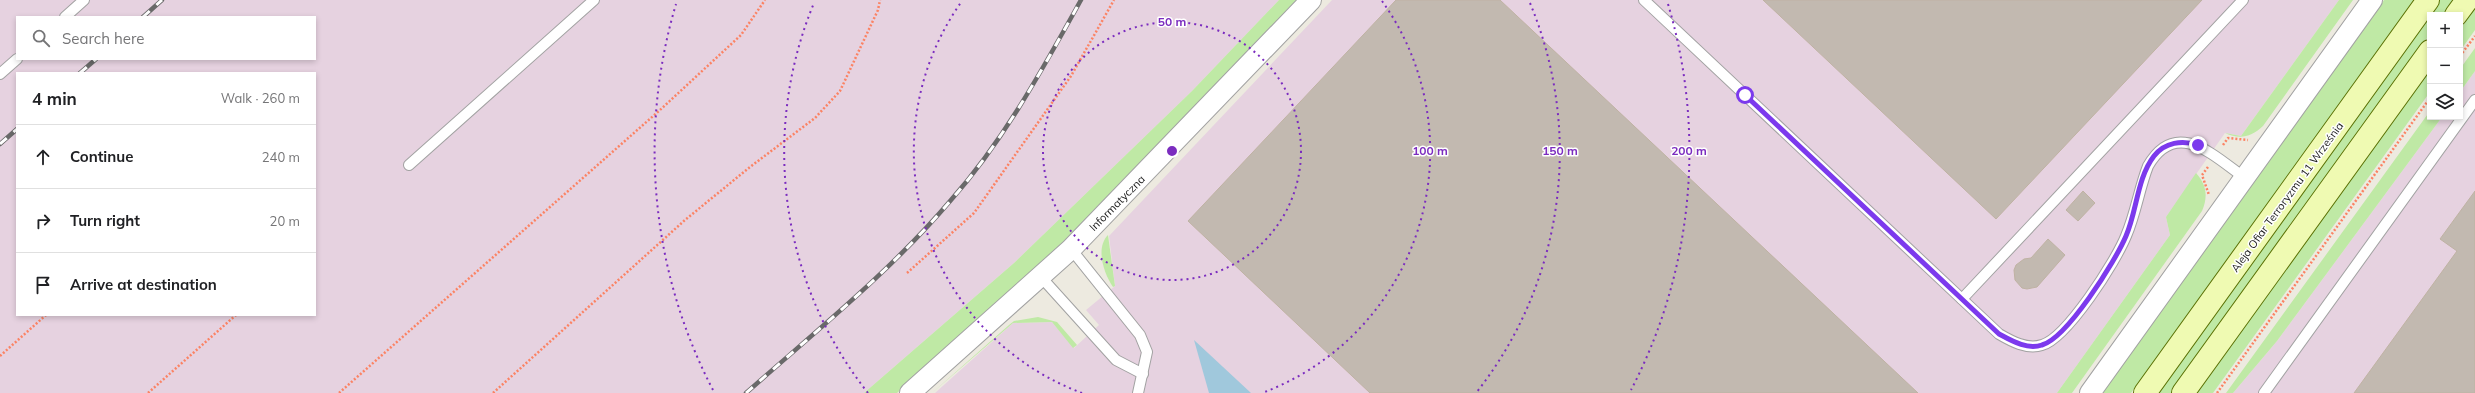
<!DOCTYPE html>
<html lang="en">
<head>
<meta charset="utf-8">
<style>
	body { margin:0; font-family:Mulish,sans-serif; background:#f6f6f6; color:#202124 }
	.controls { position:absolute; right:12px; top:12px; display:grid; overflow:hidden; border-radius:0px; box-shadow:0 2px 6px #0003 }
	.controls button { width:36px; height:36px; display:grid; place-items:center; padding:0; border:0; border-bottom:1px solid #e0e0e0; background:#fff; color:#202124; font:20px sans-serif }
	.stop { position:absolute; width:12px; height:12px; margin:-9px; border:3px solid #7c3aed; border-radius:50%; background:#fff }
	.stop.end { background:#7c3aed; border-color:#fff; box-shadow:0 1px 4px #0008 }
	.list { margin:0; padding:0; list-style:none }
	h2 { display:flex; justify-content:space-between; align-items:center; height:52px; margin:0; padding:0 16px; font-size:17px }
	h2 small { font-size:13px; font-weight:400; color:#757577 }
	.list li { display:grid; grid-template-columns:26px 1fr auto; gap:12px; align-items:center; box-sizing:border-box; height:64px; padding:0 16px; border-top:1px solid #e0e0e0 }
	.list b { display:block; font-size:15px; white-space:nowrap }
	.list em { font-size:13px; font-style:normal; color:#757577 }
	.icon { flex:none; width:22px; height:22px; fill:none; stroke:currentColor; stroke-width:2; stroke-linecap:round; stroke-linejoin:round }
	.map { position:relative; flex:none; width:2475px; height:393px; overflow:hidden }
	.search { position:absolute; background:#fff; box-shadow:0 2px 6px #0003; left:16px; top:16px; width:300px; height:44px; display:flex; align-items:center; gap:10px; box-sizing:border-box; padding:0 14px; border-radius:0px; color:#757577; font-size:15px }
	.panel { position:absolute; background:#fff; box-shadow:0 2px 6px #0003; left:16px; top:72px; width:300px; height:244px; border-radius:0px }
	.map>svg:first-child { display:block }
</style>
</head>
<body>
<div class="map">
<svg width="2475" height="393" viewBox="0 0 2475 393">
	<rect width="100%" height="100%" fill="#edeae0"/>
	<g fill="#e6d2e0" fill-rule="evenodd">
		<path d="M0,0H1279L1192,91L1014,263L864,393H0ZM17,17H315V59H17ZM17,73H315V315H17Z"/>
		<polygon points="1332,0 2339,0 2241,136 2225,133 2166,217 2170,235 2057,393 935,393 1013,323 1052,322 1074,348 1099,325 1086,310 1115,286 1109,236"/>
		<polygon points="2475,71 2475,393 2233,393 2277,341 2442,117 2460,117 2460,92"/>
	</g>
	<g fill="#bfe9a5">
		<polygon points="1279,0 1300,0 1100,209 897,393 864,393 1014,263 1192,91"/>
		<path d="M2339,0H2353L2263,126C2251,137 2240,140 2225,133L2241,136Z"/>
		<polygon points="2384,0 2414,0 2131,393 2102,393"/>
		<polygon points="2440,0 2455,0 2444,15 2430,15 2430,34 2172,393 2156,393"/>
		<polygon points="2475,8 2475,30 2460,51 2460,29"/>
		<polygon points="2475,48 2475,71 2460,92 2460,69"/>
		<polygon points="2430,70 2430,92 2213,393 2197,393"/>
		<polygon points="2430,111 2430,117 2442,117 2277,341 2233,393 2226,393"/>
		<path d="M2196,173C2207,185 2208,197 2202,211L2072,393H2057L2170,235L2166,217Z"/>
		<path d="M1108,235L1115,286L1113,287C1104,274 1095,248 1108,235Z"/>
		<polygon points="1038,317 1057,322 1077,345 1073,348 1052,322 1013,323 932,393 1009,325 1014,321"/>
	</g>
	<polygon fill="#a0c8dc" points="1194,340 1251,393 1209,393"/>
	<g fill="#c2b9b0" stroke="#bfb2a3">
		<polygon points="1396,0 1500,0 1918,393 1370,393 1188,221"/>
		<polygon points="1763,0 2202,0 1996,219"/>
		<polygon points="2083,191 2095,203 2078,221 2066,210"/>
		<polygon points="2475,191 2475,393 2354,393 2457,251 2440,239"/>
		<polygon points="2048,239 2065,255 2037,287 2027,289 2022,288 2015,280 2014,270 2016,265 2024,259 2031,258"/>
	</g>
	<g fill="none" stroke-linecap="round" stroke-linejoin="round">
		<defs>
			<g id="lane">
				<path d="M1644,0L1999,334C2011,341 2027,350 2042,345C2067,338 2116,261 2126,236C2136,213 2139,189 2148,166C2176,117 2214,156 2245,178"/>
				<polyline points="65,17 84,0"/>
				<polyline points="0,74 17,59"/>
				<polyline points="409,165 594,0"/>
				<polyline points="1071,249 1140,335 1147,352 1138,393"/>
				<polyline points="1041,277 1116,360 1143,374"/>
				<polyline points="1962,299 2243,0"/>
				<polyline points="2264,393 2475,100"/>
			</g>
			<g id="street">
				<polyline points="910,393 1071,249 1311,0"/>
				<polyline points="2090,393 2372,0"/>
			</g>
			<g id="secondary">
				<polyline points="2456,15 2467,0"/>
				<polyline points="2145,393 2428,0"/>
				<polyline points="2183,393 2430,51"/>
			</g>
		</defs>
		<use href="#lane" stroke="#a2a2a2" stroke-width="12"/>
		<use href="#street" stroke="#a2a2a2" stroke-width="22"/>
		<use href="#secondary" stroke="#5a7104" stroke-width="24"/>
		<g stroke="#fb8364" stroke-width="2.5" stroke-dasharray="2 2" stroke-linecap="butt">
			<polyline points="2460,56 2475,36"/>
			<polyline points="2223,145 2228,138 2248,140"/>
			<polyline points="2208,167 2202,175 2209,195"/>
			<polyline points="907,273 974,213 1071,76 1114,0"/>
			<polyline points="0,356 46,315"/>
			<polyline points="148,393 236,315"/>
			<polyline points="339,393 660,110 741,35 765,0"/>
			<polyline points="493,393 685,220 750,167 815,118 840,91 878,10 880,0"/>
			<polyline points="2217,393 2430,98"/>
		</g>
		<use href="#lane" stroke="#fff" stroke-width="10"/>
		<use href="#street" stroke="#fff" stroke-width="20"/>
		<use href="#secondary" stroke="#effab2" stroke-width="22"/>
		<defs>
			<g id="rail">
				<polyline points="143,17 162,0"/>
				<polyline points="80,73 96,59"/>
				<polyline points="0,144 17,129"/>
				<path d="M746,393C816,331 890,272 951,200C1004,140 1042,70 1081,0"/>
			</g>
		</defs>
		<use href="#rail" stroke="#696969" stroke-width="4.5"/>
		<use href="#rail" stroke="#fff" stroke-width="3" stroke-dasharray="9" stroke-linecap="butt"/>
	</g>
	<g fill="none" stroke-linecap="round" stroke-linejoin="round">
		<path stroke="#7c3aed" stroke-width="5" d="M1745,95L1999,334C2012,341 2027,350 2042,345C2067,338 2115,262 2126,236C2137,211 2137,178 2154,156C2165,142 2182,140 2198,145"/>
	</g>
	<g fill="none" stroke="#7b2cbf" stroke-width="2" stroke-dasharray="2 4">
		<circle cx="1172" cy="151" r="129"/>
		<path d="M1082 393A258 258 0 0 1 962 1M1382 1A258 258 0 0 1 1262 393"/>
		<path d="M868 393A388 388 0 0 1 814 3M1530 3A388 388 0 0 1 1476 393"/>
		<path d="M713 390A517 517 0 0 1 676 4M1668 4A517 517 0 0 1 1631 390"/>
	</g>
	<g text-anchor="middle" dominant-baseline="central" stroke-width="3" stroke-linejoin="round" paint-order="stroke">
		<g font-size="11" fill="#1b1b1b" stroke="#fff">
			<text transform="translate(2287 197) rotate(-54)">Aleja Ofiar Terroryzmu 11 Września</text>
			<text transform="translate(1117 203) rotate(-45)">Informatyczna</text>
		</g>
	</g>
	<circle cx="1172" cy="151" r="6" fill="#7b2cbf" stroke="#fff" stroke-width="2"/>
	<g font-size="12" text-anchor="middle" font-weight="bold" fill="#7b2cbf" stroke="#fff" stroke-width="3" stroke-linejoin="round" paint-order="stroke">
		<text x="1172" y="26">50 m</text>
		<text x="1430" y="155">100 m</text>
		<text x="1560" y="155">150 m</text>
		<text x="1689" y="155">200 m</text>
	</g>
</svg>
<div class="controls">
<button>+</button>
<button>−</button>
<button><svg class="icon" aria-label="layers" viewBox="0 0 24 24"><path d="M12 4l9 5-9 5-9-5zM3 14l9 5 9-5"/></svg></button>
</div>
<div class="stop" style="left:1745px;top:95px"></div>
<div class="stop end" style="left:2198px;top:145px"></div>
<div class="search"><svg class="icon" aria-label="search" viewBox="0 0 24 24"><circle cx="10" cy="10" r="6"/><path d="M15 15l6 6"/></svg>Search here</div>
<section class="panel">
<h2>4 min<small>Walk · 260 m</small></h2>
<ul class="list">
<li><svg class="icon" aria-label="ahead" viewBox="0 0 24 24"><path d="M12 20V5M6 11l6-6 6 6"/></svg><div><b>Continue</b></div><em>240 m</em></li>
<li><svg class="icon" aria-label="right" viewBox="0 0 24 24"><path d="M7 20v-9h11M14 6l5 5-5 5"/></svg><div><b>Turn right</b></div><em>20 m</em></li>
<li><svg class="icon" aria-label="arrive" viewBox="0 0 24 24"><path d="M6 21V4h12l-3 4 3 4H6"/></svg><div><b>Arrive at destination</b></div></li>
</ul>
</section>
</div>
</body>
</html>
